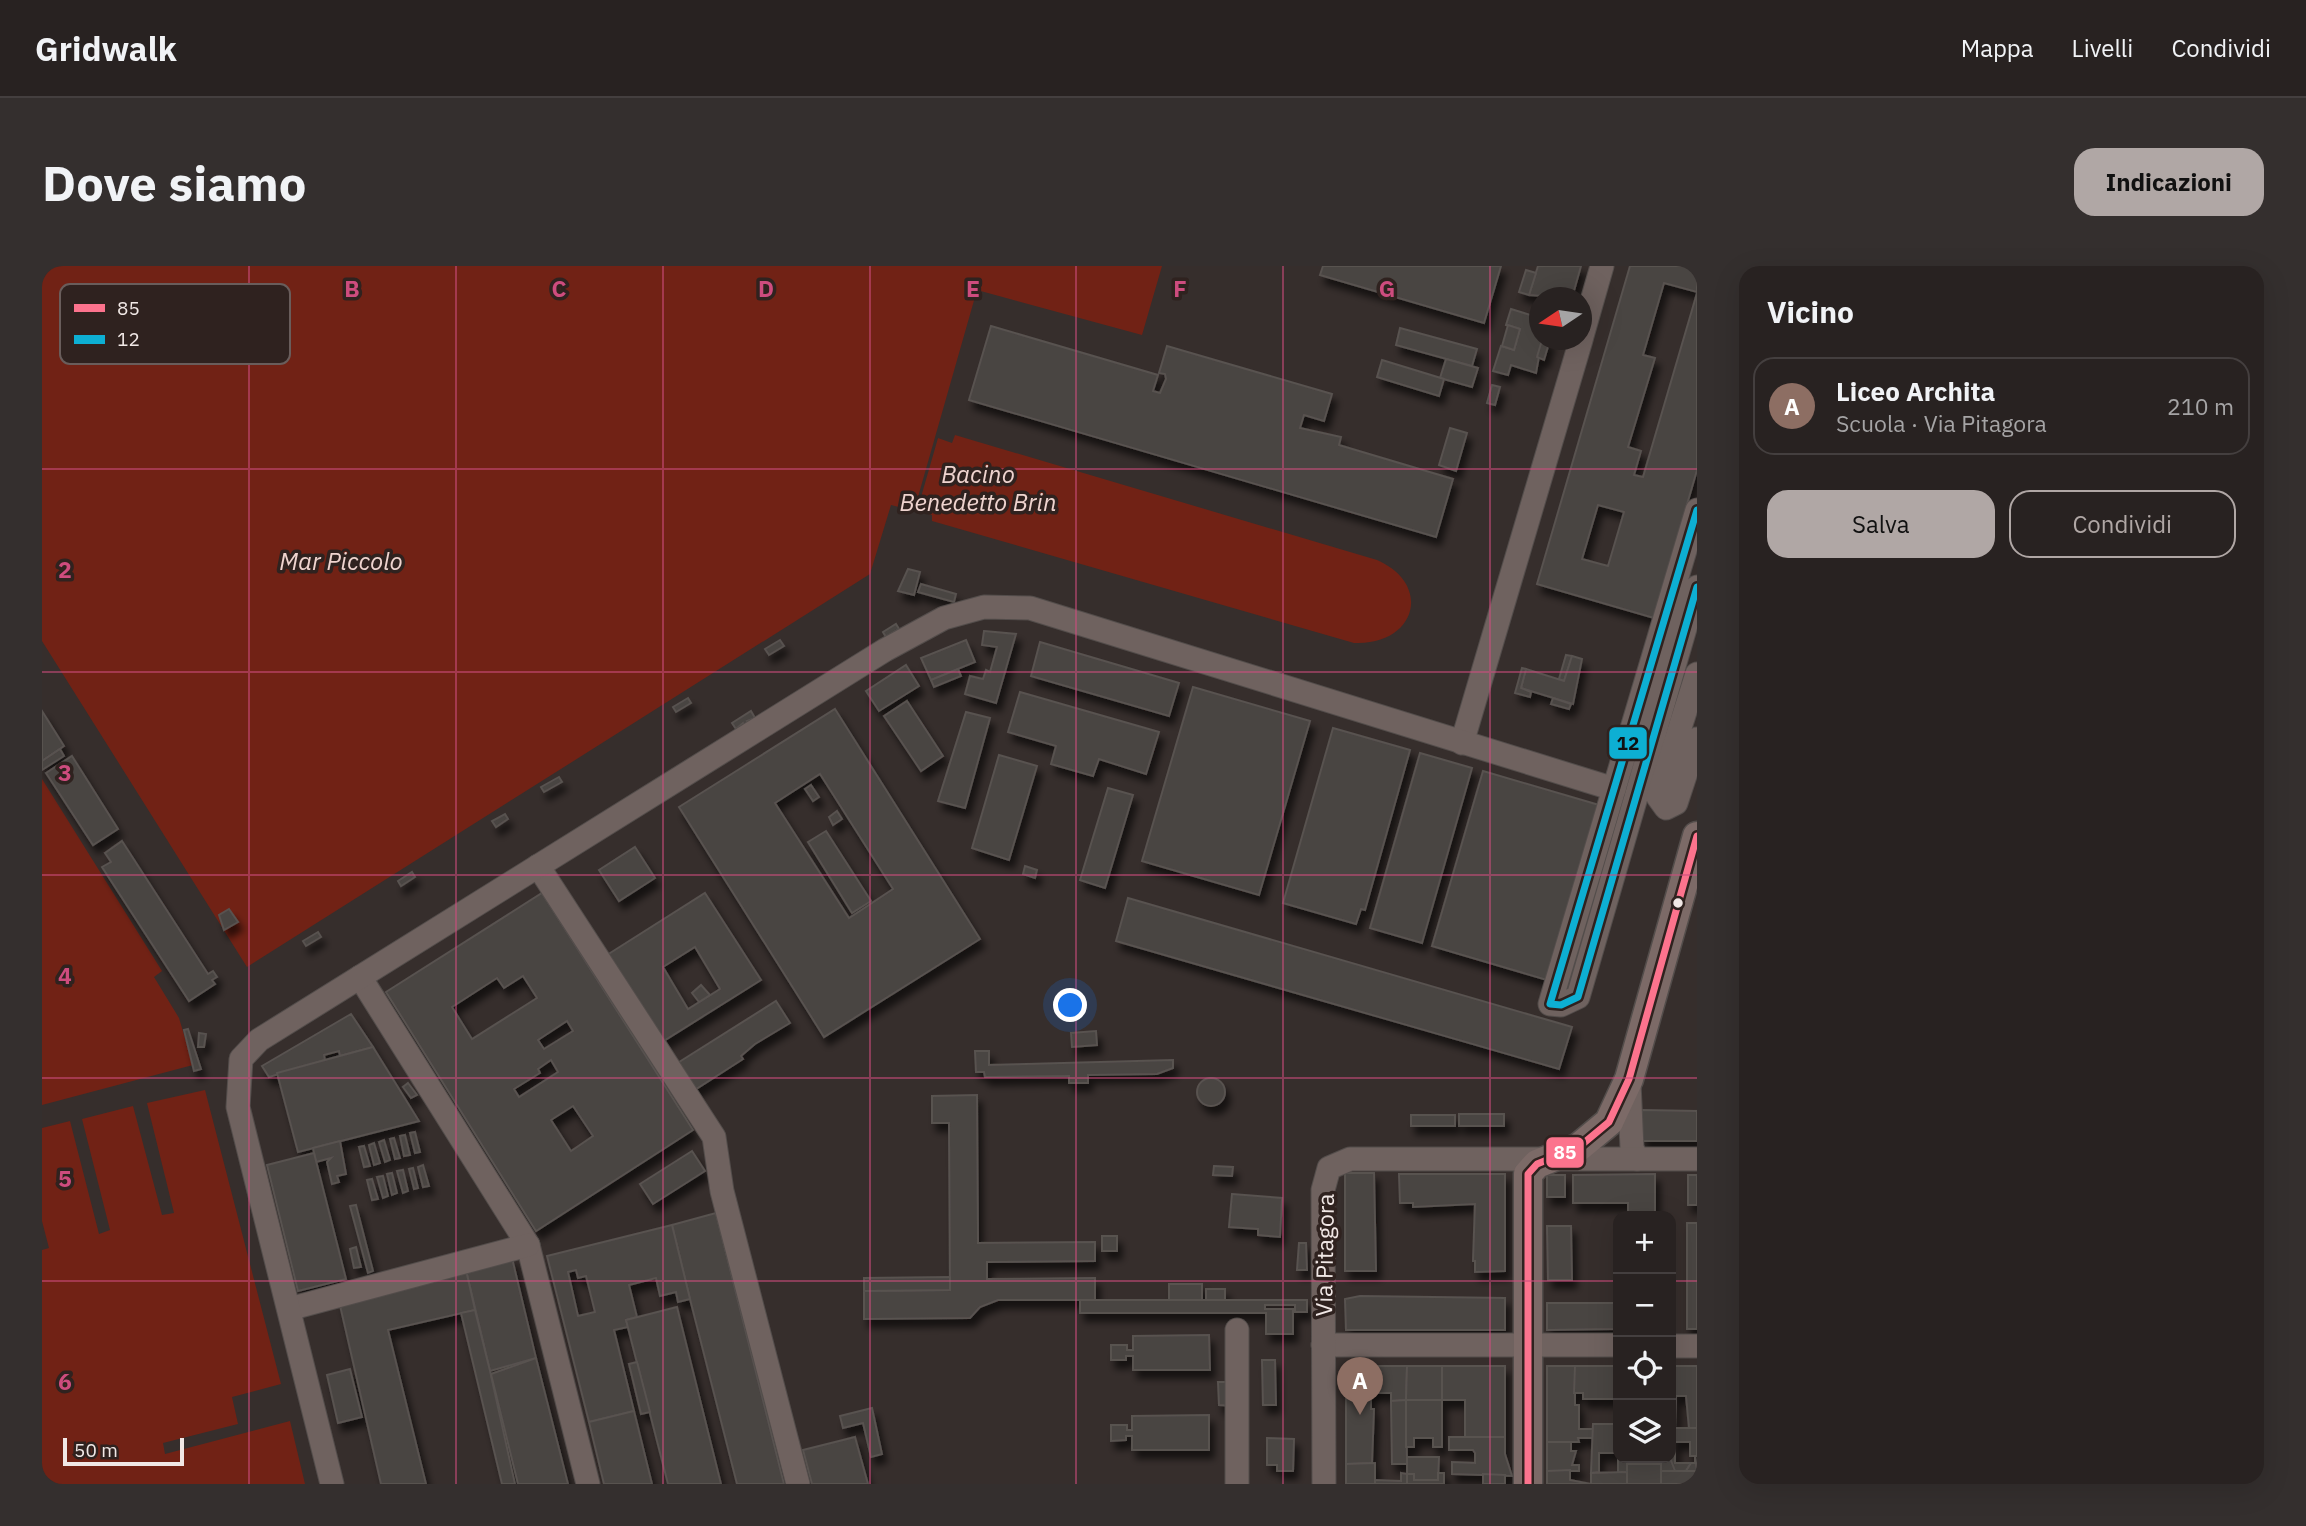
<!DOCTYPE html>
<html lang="it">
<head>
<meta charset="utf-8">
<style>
	body { margin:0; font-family:"IBM Plex Sans",sans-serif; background:#342f2e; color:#f1f3f6 }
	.controls { position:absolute; right:21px; bottom:21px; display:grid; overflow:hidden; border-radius:14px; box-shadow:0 7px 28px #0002 }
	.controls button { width:63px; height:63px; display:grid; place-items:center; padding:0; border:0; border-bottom:2px solid #443f3f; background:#282221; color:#f1f3f6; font:35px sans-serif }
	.compass { position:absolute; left:1487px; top:21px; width:63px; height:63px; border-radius:50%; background:#282221; box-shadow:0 7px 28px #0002; rotate:257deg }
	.scale { position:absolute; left:21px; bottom:18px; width:121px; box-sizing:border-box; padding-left:7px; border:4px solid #f1e8e6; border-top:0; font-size:19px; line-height:24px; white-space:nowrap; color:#f1e8e6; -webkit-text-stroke:5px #2f221f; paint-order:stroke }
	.you { position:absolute; left:1029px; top:740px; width:24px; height:24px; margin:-18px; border:5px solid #fff; border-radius:50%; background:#1a73e8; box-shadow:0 0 0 10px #1a73e833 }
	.badge { display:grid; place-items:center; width:46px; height:46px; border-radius:50%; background:#b0a7a5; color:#fff; font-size:23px; font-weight:700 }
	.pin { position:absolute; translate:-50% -58px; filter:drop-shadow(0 2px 4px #0008) }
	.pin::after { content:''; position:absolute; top:37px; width:24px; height:21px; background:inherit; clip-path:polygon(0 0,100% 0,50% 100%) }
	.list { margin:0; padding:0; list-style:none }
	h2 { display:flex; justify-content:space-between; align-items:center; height:91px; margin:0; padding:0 28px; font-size:30px }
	h2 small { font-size:23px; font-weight:400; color:#a5a4a5 }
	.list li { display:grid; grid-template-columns:46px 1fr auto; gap:21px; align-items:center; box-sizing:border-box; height:98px; margin:0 14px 14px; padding:0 14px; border:2px solid #443f3f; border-radius:21px }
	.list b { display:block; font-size:26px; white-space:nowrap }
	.list p { margin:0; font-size:23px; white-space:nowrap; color:#a5a4a5 }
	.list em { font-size:23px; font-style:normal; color:#a5a4a5 }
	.actions { display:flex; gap:14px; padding:21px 28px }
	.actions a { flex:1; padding:16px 0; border:2px solid #b0a7a5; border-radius:21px; text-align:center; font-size:24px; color:#b0a7a5 }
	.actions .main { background:#b0a7a5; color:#111 }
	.icon { flex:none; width:38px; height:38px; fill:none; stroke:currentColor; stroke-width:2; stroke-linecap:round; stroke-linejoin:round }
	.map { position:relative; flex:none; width:1655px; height:1218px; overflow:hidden; border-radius:21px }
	header { display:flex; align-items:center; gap:42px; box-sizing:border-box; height:98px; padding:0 35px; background:#282221; border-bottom:2px solid #443f3f }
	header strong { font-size:33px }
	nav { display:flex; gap:38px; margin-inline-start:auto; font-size:24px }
	.intro { display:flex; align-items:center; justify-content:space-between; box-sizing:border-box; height:168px; padding:0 42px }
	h1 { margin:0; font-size:49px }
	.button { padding:18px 32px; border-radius:21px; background:#b0a7a5; color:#111; font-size:24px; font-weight:700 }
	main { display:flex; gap:42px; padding:0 42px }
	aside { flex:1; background:#282221; border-radius:21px; box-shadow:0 7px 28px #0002 }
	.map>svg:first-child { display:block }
</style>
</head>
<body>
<header>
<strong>Gridwalk</strong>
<nav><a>Mappa</a><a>Livelli</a><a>Condividi</a></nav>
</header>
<div class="intro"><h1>Dove siamo</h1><a class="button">Indicazioni</a></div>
<main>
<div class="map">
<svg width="1655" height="1218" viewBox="0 0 1655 1218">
	<defs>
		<filter id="shadow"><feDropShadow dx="4.5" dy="8" stdDeviation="3.5" flood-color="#0009"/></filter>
	</defs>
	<rect width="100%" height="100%" fill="#362e2c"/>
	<g fill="#712215">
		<polygon points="0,0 1120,0 1100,69 935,24 872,245 849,239 828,308 205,701 0,375"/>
		<path d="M913,169L1335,294C1392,319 1373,380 1312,377L890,255V249L875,245L896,172L910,177Z"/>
		<polygon points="0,513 120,705 112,711 137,752 151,799 0,839"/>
		<polygon points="163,824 239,1118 190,1131 196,1158 121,1177 123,1188 248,1155 263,1218 0,1218 0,984 7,982 0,955 0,862 28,855 57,968 68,964 40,853 91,840 120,949 132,947 105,837"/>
	</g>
	<g fill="#494442" stroke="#585250" stroke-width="2" fill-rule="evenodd" filter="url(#shadow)">
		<polygon points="1281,0 1459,0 1442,57 1278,9"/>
		<polygon points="1496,0 1539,0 1530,32 1487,29"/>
		<path d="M1588,0H1655V26L1622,17L1601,89L1613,92L1586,181L1599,185L1592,209L1601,211L1655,27V204L1612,352L1495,318ZM1556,239L1582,246L1566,300L1540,293Z"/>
		<polygon points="1484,4 1494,7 1487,29 1477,26"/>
		<polygon points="1469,43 1498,52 1500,74 1494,107 1469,99 1466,109 1451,105 1459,80 1472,84 1478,63 1464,59"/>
		<polygon points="1466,59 1478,63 1472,84 1460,80"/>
		<polygon points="949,60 1116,109 1111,125 1118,127 1124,113 1123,108 1117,107 1125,80 1290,128 1282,155 1262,149 1258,162 1299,171 1297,179 1411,213 1394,271 927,134"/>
		<polygon points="1358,62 1435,83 1430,100 1354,79"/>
		<polygon points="1500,74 1508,74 1502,94 1495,91"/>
		<polygon points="1404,93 1436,102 1430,121 1398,112"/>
		<polygon points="1340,94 1402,113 1397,130 1335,111"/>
		<polygon points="1450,119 1458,121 1453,139 1445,137"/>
		<polygon points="1408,162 1425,167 1414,205 1397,199"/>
		<polygon points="866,303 878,306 872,329 856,325"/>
		<polygon points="879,318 914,328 912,336 876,326"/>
		<polygon points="854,358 857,363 844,371 841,366"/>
		<polygon points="942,365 974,368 954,437 923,428 928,410 941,413 944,404 948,406 955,381 940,379"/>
		<polygon points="738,374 742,380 727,389 723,383"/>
		<polygon points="924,374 933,396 889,414 879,392"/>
		<polygon points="998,376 1137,417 1127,450 989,410"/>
		<polygon points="1524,389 1530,390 1522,415 1517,413"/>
		<polygon points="1530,390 1540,393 1531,438 1479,422 1484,403 1522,415"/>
		<polygon points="864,399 877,420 837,445 824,425"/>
		<polygon points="1480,402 1484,403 1479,422 1489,426 1488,431 1473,427"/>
		<polygon points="916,403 919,410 892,421 889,414"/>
		<polygon points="1151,421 1268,455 1217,629 1100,595"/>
		<polygon points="978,426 1117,466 1104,508 1057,493 1051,510 1009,498 1014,480 966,466"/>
		<polygon points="646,432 649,437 634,446 631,441"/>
		<polygon points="1511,432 1529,438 1527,443 1509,438"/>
		<polygon points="865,435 901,490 879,505 842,450"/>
		<path d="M793,443L938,673L782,771L637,541ZM778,508L851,623L807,652L733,537Z"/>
		<polygon points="0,445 22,480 0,495"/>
		<polygon points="709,445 713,452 705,455 709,462 705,464 701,457 694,463 690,457"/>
		<polygon points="924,446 948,452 923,542 896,535"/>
		<polygon points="1291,462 1368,484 1323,644 1319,643 1314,658 1241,637"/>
		<polygon points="18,483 22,490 0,504 0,495"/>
		<polygon points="1378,487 1430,502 1380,677 1328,662"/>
		<polygon points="957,489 995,500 967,594 930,582"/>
		<polygon points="30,490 76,563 51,579 4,507"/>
		<polygon points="1441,505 1557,539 1505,714 1390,680"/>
		<polygon points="517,511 520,516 502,526 499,521"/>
		<polygon points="769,519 777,531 771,535 763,523"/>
		<polygon points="1066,522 1091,529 1063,622 1038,614"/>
		<polygon points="795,545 800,553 791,559 787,551"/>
		<polygon points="463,548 466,553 454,561 450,555"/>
		<polygon points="784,565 829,635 810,647 766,576"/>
		<polygon points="80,575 166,708 171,705 175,711 170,714 173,718 147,735 60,601 69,596 63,587"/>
		<polygon points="593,581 613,612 577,635 557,604"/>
		<polygon points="983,600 995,604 993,612 981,608"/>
		<polygon points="370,606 373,611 359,620 356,615"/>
		<path d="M500,627L651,864L494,965L344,726ZM481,710L495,732L430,773L410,741L455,712L462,722ZM525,755L531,765L502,783L496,774ZM509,794L516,806L477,831L472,823L498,807L496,803ZM531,840L551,870L529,885L509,854Z"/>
		<path d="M663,627L719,714L620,776L565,689ZM653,681L678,723L646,743L621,701Z"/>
		<polygon points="1086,632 1530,761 1517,803 1074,675"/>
		<polygon points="187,643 196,656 182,664 177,649"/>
		<polygon points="276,666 279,671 264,680 261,675"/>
		<polygon points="659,719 668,729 657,736 650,727"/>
		<polygon points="734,735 748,757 713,778 699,790 701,793 651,825 634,798"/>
		<polygon points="309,748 331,781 298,790 297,785 282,789 283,794 227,811 220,800"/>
		<polygon points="146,763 159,803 152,805 142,764"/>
		<polygon points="1054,765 1055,779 1030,781 1029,767"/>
		<polygon points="157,767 164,768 162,781 156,781"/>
		<polygon points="331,781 377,855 256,886 235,807"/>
		<polygon points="933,785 947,785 947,799 1131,794 1131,802 1115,808 1046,809 1046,817 1027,817 1027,810 943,811 942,806 934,806"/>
		<circle cx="1169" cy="826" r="14"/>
		<polygon points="366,817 375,829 369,832 361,821"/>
		<polygon points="935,829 936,977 1053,976 1053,995 945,996 945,1013 1053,1012 1053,1034 956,1034 938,1041 928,1052 822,1053 822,1025 908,1024 907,857 890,857 890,830"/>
		<polygon points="1600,844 1655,845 1655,875 1600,875"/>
		<rect x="1417" y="848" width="45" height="12"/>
		<rect x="1369" y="849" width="44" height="11"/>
		<polygon points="373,866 378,886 373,887 368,867"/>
		<polygon points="363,869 368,889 362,890 358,870"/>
		<polygon points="352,872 358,892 353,893 348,873"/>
		<polygon points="342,874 348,894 343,896 337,876"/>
		<polygon points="298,875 304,908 295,910 297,916 290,918 285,896 289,892 274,896 271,882"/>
		<polygon points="332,877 338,897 332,899 327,879"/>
		<polygon points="322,880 328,900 322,901 317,881"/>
		<polygon points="650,885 663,905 611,938 598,918"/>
		<polygon points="272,887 304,1013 256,1025 225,899"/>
		<polygon points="381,899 387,920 381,921 376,901"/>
		<polygon points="1172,900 1191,901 1190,910 1171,909"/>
		<polygon points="371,902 376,922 372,923 367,903"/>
		<polygon points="361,904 366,925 361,927 355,905"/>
		<polygon points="350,907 355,927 350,929 345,908"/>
		<polygon points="1303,907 1332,907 1334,1005 1303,1005"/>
		<polygon points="1357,908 1463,908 1463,1005 1433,1006 1433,995 1431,995 1433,938 1371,941 1371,937 1358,937"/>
		<polygon points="1613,908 1613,950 1586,950 1586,937 1531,937 1531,909"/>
		<rect x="1505" y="909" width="18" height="22"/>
		<rect x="1646" y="909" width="9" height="30"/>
		<polygon points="341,910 346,930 341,932 335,911"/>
		<polygon points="330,913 336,933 330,934 325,914"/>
		<polygon points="1190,928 1240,932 1238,971 1216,969 1216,963 1187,961"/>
		<polygon points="314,939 331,1005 326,1007 308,940"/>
		<polygon points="674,947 742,1218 695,1218 648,1033 630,959"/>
		<rect x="1645" y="957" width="10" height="106"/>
		<path d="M630,959L648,1033L636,1036L634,1026L618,1030L614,1012L587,1019L595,1051L584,1054L586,1061L572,1064L592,1145L547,1156L505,990ZM534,1004L536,1012L544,1010L553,1046L536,1050L526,1006Z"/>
		<polygon points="1505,960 1529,960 1530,1014 1506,1014"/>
		<rect x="1060" y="970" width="15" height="15"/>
		<polygon points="1257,977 1264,977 1265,1004 1255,1004"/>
		<polygon points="314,981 319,1001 312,1002 308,983"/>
		<polygon points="470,992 494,1092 448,1105 424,1004"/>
		<polygon points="424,1004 433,1044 346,1064 384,1218 339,1218 297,1035"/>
		<polygon points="908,1011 908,1024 822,1025 822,1012"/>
		<rect x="1127" y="1018" width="33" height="16"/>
		<rect x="1164" y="1023" width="19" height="11"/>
		<polygon points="1318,1030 1463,1032 1463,1064 1304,1064 1303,1033"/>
		<polygon points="1038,1034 1265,1034 1265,1046 1253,1046 1253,1039 1223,1039 1223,1043 1251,1043 1251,1068 1224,1068 1224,1047 1038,1047"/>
		<polygon points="1505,1037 1576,1037 1576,1063 1505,1064"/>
		<polygon points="635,1041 679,1218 626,1218 584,1054"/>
		<polygon points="433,1044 448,1105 473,1218 460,1218 419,1047"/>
		<polygon points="1167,1069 1168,1104 1091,1104 1091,1090 1084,1090 1084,1094 1069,1094 1069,1079 1085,1079 1085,1084 1091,1084 1091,1070"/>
		<polygon points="494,1092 526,1218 476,1218 449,1108"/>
		<polygon points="1220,1094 1233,1094 1234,1139 1221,1139"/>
		<polygon points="595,1096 608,1146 599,1148 587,1098"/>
		<polygon points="1304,1100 1365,1100 1364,1134 1349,1135 1349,1127 1329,1127 1329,1143 1332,1143 1330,1197 1304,1198"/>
		<polygon points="1365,1100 1400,1100 1400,1134 1364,1134"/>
		<polygon points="1400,1100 1463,1100 1463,1171 1423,1171 1423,1134 1400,1134"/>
		<polygon points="1505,1100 1533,1100 1533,1139 1537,1139 1537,1163 1551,1163 1551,1172 1536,1172 1537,1176 1505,1176"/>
		<polygon points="1533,1100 1576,1100 1576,1147 1575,1133 1541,1133 1541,1127 1532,1127"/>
		<polygon points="1629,1100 1655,1100 1655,1162 1647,1162 1644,1130 1634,1130 1633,1162 1629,1162"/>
		<polygon points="308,1103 320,1151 296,1157 285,1109"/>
		<polygon points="1176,1116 1192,1116 1192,1140 1177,1139"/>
		<polygon points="1364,1134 1365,1198 1350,1198 1349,1135"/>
		<polygon points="1364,1134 1400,1134 1400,1181 1391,1181 1391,1172 1372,1172 1372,1181 1364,1181"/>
		<polygon points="830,1142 840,1188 829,1191 821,1157 801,1162 798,1150"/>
		<polygon points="592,1145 610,1218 562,1218 547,1156"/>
		<polygon points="1167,1149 1167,1184 1090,1184 1090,1170 1084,1170 1084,1174 1069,1175 1069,1159 1085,1159 1085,1164 1090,1164 1090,1150"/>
		<polygon points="1551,1158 1576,1158 1576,1192 1585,1192 1585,1206 1576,1206 1576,1187 1557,1187 1557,1206 1549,1207"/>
		<polygon points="1629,1162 1655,1162 1655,1190 1648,1190 1648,1176 1633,1176 1633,1197 1649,1197 1644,1205 1633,1205 1628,1198"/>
		<polygon points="813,1171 826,1218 770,1218 761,1184"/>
		<polygon points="1407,1171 1463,1171 1463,1188 1470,1210 1410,1208 1410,1196 1433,1197 1433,1187 1431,1184 1407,1184"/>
		<polygon points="1225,1172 1252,1173 1251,1205 1235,1205 1235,1199 1225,1199"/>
		<polygon points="1505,1176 1529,1176 1529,1185 1534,1185 1530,1199 1537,1199 1537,1205 1505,1205"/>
		<polygon points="1653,1190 1655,1205 1644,1205 1649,1197 1653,1197"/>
		<polygon points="1365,1191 1397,1191 1396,1214 1372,1214 1372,1208 1365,1208"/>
		<polygon points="1619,1192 1628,1192 1633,1205 1619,1205"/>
		<polygon points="1333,1197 1333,1218 1304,1218 1304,1198"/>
		<rect x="1585" y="1198" width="34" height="20"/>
		<polygon points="1528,1204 1528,1214 1549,1218 1505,1218 1505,1205"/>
		<rect x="1619" y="1205" width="36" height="13"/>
		<polygon points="1585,1206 1585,1218 1549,1218 1549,1207"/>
		<polygon points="1359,1207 1365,1208 1365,1218 1333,1218 1333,1214 1359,1215"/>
		<polygon points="1396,1207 1402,1207 1402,1218 1365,1218 1365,1208 1372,1208 1372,1214 1396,1214"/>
		<polygon points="1441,1208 1463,1209 1463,1218 1441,1218"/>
	</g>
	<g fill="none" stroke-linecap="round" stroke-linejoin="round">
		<defs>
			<g id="minor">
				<polyline points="1540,70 1560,0"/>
				<polyline points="1655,244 1508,738 1519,739 1536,731 1655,321"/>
				<polyline points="1655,408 1616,531 1624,542 1634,537 1655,473"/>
				<polyline points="1420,477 1539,74"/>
				<polyline points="496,600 672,871 680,925 756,1218"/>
				<polyline points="318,711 486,979 546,1218"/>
				<polyline points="1587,817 1590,882 1595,893"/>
				<polyline points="247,1043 486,979"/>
				<polyline points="1195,1064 1195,1218"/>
				<polyline points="1281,1079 1576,1079"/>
				<polyline points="1629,1080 1655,1080"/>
				<polyline points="290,1218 196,841 199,793 217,774 843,384 902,352 942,341 988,342 1572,523"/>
				<polyline points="1282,1218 1281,924 1287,902 1308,893 1655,893"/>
			</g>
			<polyline id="major" points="1486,1218 1486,908 1495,898 1537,881 1567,856 1587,813 1655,570"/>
		</defs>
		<use href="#minor" stroke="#534d4b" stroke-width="25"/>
		<use href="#major" stroke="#534d4b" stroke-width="31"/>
		<use href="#minor" stroke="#6f625f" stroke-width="23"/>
		<use href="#major" stroke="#7c6a67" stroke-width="28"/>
		<defs>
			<polyline id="bus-1" points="1486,1218 1486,908 1495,898 1537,881 1567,856 1587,813 1655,570"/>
			<polyline id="bus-2" points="1655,244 1508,738 1519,739 1536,731 1655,321"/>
		</defs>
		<use href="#bus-1" stroke="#2f221f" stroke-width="12"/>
		<use href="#bus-2" stroke="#2f221f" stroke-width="12"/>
		<use href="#bus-1" stroke="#fc738d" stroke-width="7"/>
		<use href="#bus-2" stroke="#0dafd3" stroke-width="7"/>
	</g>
	<path fill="none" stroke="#ce4c7e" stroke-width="2" stroke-opacity="0.55" d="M207,0V1218M414,0V1218M621,0V1218M828,0V1218M1034,0V1218M1241,0V1218M1448,0V1218M0,203H1655M0,406H1655M0,609H1655M0,812H1655M0,1015H1576M1629,1015H1655"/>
	<circle fill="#f1e8e6" stroke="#2f221f" stroke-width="2.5" cx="1636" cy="637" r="6"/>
	<g text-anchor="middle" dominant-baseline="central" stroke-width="7" stroke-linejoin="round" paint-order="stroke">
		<g font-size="23" fill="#f1e8e6" stroke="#2f221f">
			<text transform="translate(1282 989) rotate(-89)">Via Pitagora</text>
		</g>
		<g font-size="24" font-style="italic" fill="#efd4cf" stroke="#2f221f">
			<text x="936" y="208">Bacino<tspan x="936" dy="28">Benedetto Brin</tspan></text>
			<text x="299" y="295">Mar Piccolo</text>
		</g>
	</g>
	<rect x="18" y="18" width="230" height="80" rx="10" fill="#2f221f" stroke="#695d5b" stroke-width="2"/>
	<rect x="32" y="38" width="31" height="8" fill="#fc738d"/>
	<rect x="32" y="69" width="31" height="9" fill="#0dafd3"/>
	<g font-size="19" fill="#f1e8e6">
		<text x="75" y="49">85</text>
		<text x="75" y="80">12</text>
	</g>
	<g font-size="23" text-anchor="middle" font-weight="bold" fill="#ce4c7e" stroke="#2f221f" stroke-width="7" stroke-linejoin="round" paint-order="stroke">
		<text x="310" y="31">B</text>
		<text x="517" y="31">C</text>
		<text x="724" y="31">D</text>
		<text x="931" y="31">E</text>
		<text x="1138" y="31">F</text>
		<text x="1345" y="31">G</text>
		<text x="23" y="312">2</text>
		<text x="23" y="515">3</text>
		<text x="23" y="718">4</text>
		<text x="23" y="921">5</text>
		<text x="23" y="1124">6</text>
	</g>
	<g stroke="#2f221f" stroke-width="2.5">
		<rect x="1566" y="460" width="40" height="34" rx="7" fill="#0dafd3"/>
		<rect x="1503" y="870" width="40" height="33" rx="7" fill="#fc738d"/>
	</g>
	<g font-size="19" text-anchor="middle" font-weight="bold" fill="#fff">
		<text x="1523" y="893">85</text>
	</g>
	<g font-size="19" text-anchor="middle" font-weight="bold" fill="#111">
		<text x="1586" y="484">12</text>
	</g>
</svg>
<div class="controls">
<button>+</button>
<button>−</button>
<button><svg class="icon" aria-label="locate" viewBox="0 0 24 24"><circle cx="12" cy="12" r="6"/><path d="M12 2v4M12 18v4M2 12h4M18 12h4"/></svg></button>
<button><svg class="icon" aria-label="layers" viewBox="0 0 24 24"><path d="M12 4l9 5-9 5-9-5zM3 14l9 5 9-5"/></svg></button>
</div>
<svg class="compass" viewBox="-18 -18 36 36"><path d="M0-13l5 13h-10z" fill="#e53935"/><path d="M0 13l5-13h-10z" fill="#a5a4a5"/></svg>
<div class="scale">50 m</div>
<div class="you"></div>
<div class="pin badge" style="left:1318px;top:1149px;background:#8d6e63">A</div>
</div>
<aside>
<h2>Vicino<small></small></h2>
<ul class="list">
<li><span class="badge" style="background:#8d6e63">A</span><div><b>Liceo Archita</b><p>Scuola · Via Pitagora</p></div><em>210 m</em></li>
</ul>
<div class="actions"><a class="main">Salva</a><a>Condividi</a></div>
</aside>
</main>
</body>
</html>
